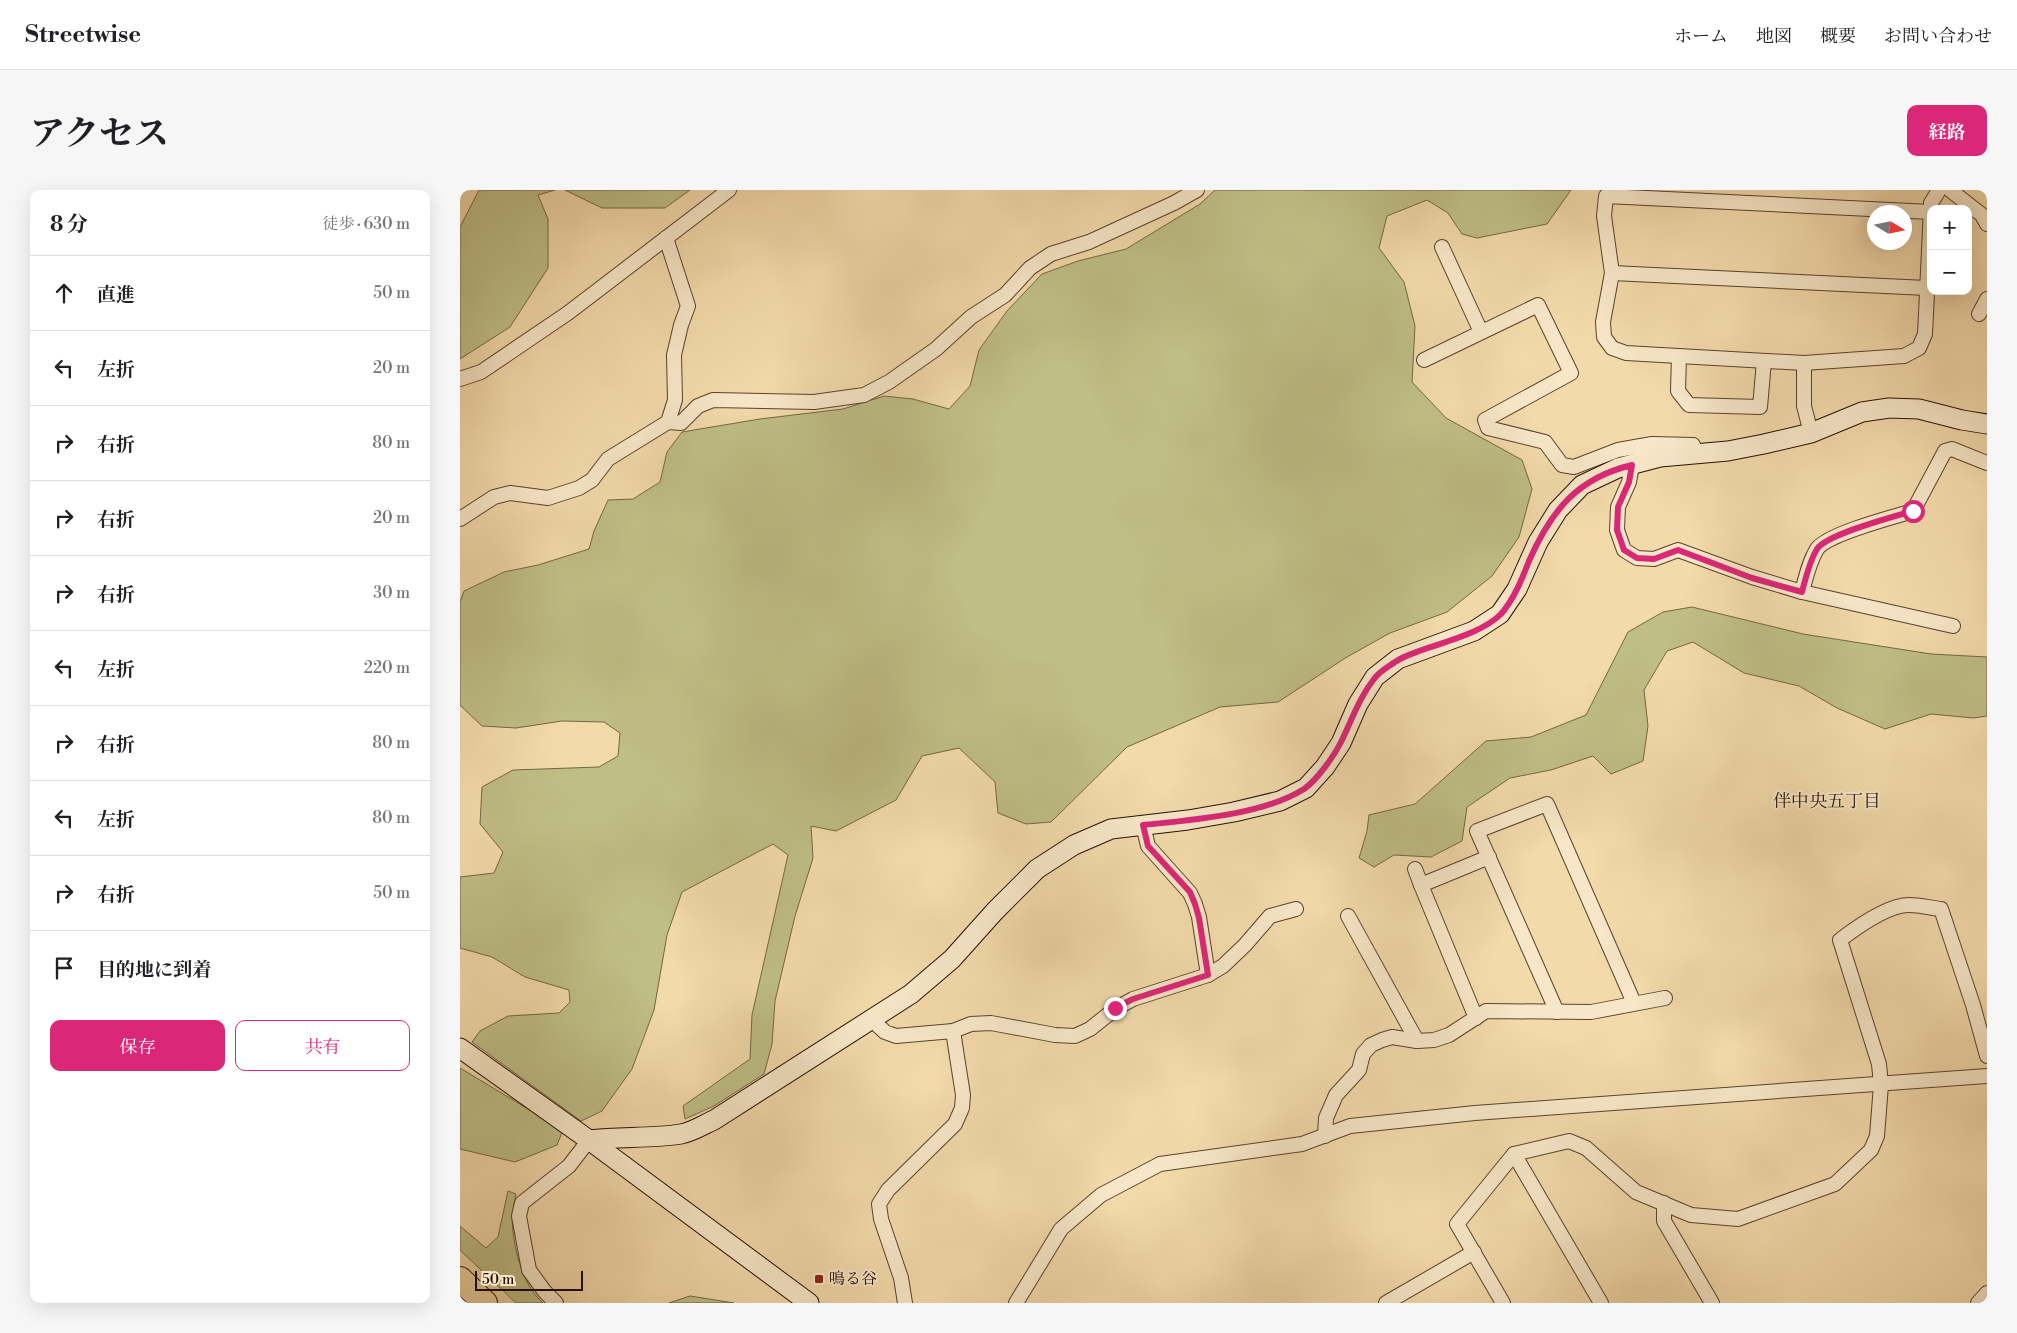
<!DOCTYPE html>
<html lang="ja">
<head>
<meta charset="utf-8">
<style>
	body { margin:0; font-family:"Libre Bodoni","Noto Serif JP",serif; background:#f6f6f6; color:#202124 }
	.controls { position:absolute; right:15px; top:15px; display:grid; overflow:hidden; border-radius:10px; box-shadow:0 5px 20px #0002 }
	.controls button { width:45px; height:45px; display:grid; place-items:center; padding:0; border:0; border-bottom:1px solid #e0e0e0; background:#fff; color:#202124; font:25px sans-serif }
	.compass { position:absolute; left:1407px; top:15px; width:45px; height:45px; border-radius:50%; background:#fff; box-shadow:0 5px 20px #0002; rotate:100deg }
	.scale { position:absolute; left:15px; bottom:12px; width:108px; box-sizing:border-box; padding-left:5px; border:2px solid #271000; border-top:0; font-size:14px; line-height:18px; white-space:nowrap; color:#271000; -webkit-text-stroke:4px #f7e7c8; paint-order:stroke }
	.stop { position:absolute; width:15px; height:15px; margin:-11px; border:4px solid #db2777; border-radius:50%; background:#fff }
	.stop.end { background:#db2777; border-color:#fff; box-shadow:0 1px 5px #0008 }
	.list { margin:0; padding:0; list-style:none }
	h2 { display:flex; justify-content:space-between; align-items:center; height:65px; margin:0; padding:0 20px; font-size:21px }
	h2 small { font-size:16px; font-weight:400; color:#757577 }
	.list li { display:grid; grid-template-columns:32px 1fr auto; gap:15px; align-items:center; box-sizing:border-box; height:75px; padding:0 20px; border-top:1px solid #e0e0e0 }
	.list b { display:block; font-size:19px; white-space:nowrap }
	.list em { font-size:16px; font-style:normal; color:#757577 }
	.actions { display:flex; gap:10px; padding:15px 20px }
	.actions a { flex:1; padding:11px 0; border:1px solid #db2777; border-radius:10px; text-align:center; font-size:18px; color:#db2777 }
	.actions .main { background:#db2777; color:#fff }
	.icon { flex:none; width:28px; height:28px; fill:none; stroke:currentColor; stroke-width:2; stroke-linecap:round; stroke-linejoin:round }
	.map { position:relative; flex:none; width:1527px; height:1113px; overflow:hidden; border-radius:10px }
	header { display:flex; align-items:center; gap:30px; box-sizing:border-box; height:70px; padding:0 25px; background:#fff; border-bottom:1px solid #e0e0e0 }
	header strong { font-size:24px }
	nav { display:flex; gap:28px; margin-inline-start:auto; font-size:18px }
	.intro { display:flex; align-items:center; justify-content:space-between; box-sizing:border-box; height:120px; padding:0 30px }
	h1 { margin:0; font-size:35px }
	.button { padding:12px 22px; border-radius:10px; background:#db2777; color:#fff; font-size:18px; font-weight:700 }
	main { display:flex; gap:30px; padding:0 30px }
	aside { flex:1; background:#fff; border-radius:10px; box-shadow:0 5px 20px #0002 }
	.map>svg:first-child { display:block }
</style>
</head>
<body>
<header>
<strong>Streetwise</strong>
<nav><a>ホーム</a><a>地図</a><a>概要</a><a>お問い合わせ</a></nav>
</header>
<div class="intro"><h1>アクセス</h1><a class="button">経路</a></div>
<main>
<aside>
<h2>8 分<small>徒歩 · 630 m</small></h2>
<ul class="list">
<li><svg class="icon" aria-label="ahead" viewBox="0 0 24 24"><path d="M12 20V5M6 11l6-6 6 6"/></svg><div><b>直進</b></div><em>50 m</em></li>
<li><svg class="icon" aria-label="left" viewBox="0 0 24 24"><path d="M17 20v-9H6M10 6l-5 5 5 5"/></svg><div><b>左折</b></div><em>20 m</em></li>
<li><svg class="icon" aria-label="right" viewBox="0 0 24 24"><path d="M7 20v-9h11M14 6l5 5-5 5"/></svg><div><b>右折</b></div><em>80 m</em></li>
<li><svg class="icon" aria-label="right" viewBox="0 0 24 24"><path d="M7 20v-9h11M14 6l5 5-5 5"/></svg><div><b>右折</b></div><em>20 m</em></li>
<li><svg class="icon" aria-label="right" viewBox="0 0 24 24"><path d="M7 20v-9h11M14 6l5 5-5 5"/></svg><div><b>右折</b></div><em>30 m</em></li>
<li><svg class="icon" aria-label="left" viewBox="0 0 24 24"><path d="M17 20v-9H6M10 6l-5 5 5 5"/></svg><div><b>左折</b></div><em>220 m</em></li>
<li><svg class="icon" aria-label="right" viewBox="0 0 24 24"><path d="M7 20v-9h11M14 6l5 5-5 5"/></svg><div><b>右折</b></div><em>80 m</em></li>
<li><svg class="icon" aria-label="left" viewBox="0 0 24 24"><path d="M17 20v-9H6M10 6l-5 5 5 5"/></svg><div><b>左折</b></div><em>80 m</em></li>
<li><svg class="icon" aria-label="right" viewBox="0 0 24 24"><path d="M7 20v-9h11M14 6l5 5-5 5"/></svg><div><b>右折</b></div><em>50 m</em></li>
<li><svg class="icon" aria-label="arrive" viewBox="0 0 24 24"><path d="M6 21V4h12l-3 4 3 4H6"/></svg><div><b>目的地に到着</b></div></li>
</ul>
<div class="actions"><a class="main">保存</a><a>共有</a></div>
</aside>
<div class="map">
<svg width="1527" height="1113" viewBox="0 0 1527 1113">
	<rect width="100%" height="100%" fill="#f3daab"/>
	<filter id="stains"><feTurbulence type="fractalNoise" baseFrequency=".004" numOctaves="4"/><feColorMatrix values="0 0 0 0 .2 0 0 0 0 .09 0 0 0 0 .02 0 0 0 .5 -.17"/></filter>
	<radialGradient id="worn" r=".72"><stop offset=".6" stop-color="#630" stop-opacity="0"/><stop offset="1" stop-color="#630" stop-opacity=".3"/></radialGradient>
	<g fill="#bfbe86" stroke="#736743">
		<polygon points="19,0 95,0 78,5 88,29 88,78 50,137 0,169 0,37"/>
		<polygon points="105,0 230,0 205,18 142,18"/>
		<polygon points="755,0 1111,0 1087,34 1017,48 1002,44 988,23 967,10 927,26 919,58 944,92 955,136 952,192 986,228 1062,270 1072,299 1059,347 1032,386 987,422 930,443 887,467 818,512 760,517 667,557 591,632 566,634 538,623 535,592 499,558 462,566 436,610 376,641 351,636 353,668 335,726 315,811 312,854 304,884 254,916 225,929 223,916 290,869 292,825 328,665 313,654 222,702 207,745 194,820 172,879 142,921 121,931 12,852 20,841 48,826 99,823 110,812 109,800 65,787 32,767 0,758 0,687 34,683 43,662 20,634 22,597 53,580 139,577 158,566 160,543 144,532 102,531 56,538 22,536 0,515 0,412 4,401 44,382 78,375 129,359 134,341 148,310 173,309 200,292 207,262 222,242 300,229 383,219 424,206 453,209 489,219 510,196 519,160 547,121 582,84 618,71 666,59 740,14"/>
		<polygon points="1232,417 1343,444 1471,464 1527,467 1527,526 1513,528 1471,524 1425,539 1377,518 1339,496 1284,483 1233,452 1207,461 1184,500 1188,536 1183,571 1151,584 1133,566 1091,580 1050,588 1007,617 1002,651 971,667 934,665 914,677 899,668 907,641 909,625 955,614 1026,551 1071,547 1126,525 1168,442 1203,422"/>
		<polygon points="0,878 103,940 97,955 55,972 0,959"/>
		<path d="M48,1001L56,1004C55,1011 52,1020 52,1027C53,1055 61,1094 83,1113H56L0,1060V1036L26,1058L38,1047Z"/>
		<polygon points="230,1106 274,1113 209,1113"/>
	</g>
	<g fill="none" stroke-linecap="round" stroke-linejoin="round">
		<defs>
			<g id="street">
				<polyline points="1490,0 1522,25 1527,34"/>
				<polyline points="1471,19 1471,13 1479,0"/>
				<polyline points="1471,22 1146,6 1144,26 1152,83 1143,132 1144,147 1152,158 1166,163 1344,173 1444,166 1459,158 1465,144 1471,19"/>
				<polyline points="982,57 1021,142"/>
				<polyline points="1152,83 1467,98"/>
				<polyline points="1519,124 1527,109"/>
				<polyline points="1219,166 1218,201 1229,215 1300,217 1304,171"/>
				<polyline points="964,170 1078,115 1111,183 1025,230 1028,238 1085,252 1102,275 1114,277 1158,260 1192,254 1233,255 1237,264"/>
				<polyline points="1344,173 1344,216 1351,243"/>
				<polyline points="0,189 21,182 108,123 269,0"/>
				<polyline points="208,232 221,233 238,216 253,210 354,212 404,205 429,192 476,159 511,127 545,105 570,78 591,64 629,52 714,13 737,0"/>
				<polyline points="1172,275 1169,292 1158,317 1157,340 1164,360 1177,368 1194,369 1218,360 1292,387 1342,402 1493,436"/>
				<polyline points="0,329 34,307 50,303 88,308 119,298 132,290 148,269 208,232 215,210 214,165 221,135 228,116 206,48"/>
				<path d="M1342,402C1346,387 1349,372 1357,359C1367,344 1433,327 1453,321L1485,261L1492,259L1527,273"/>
				<polyline points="683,635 688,656 730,703 735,714 739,727 748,785"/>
				<polyline points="955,679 961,695"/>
				<polyline points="888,726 957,851"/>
				<polyline points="1097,822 1017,641 1087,614 1174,813"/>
				<polyline points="1016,828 961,695 1029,667"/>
				<polyline points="412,830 425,842 436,846 493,841 511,834 531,833 595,845 615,846 630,839 655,819 673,809 748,785 763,776 785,755 810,726 836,719"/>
				<polyline points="865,946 866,928 876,905 899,880 903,864 911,855 922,850 932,847 957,851 974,850 989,845 1026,821 1131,822 1205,808"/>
				<polyline points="1054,964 1141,1113"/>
				<polyline points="1204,1013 1204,1031 1252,1113"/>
				<polyline points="96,1113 85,1102 69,1080 59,1026 62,1013 109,976 129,950"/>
				<polyline points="445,1113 441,1088 421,1029 419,1014 428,1000 495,934 502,918 503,905 493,841"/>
				<polyline points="556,1113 601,1039 641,1005 700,974 842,954 890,936 1015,923 1527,886"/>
				<polyline points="926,1113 1014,1062"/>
				<path d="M1043,1113L997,1034L1054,964L1109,951L1126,958L1176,1002L1231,1025L1278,1029L1375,994L1411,960L1417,946L1421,895L1419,874L1380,750C1397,737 1428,715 1449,715C1460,715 1471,718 1481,719L1513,815L1527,866"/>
				<polyline points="1518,1113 1527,1103"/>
			</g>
			<g id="secondary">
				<polyline points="0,858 129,950 349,1113"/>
				<path d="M129,950C160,946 190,949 221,944C232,942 243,935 254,930L451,804L492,769L535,721L577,679L614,655L651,639L728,630L774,622L820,611L846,598L865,577L881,553L898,514L915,487L938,469L1014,441L1040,424L1057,399L1078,352L1098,320L1122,295L1158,278L1200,267L1268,261L1304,254L1351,243L1402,222L1429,218L1459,219L1502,230L1527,234"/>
			</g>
			<polyline id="highway" points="0,1089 25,1113"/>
		</defs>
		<use href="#street" stroke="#5a422b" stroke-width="16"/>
		<use href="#secondary" stroke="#271000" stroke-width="21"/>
		<use href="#highway" stroke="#271000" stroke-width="26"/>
		<use href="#street" stroke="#f7e7c8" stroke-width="14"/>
		<use href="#secondary" stroke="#f7e7c8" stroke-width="19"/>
		<use href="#highway" stroke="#f3daab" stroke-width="24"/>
	</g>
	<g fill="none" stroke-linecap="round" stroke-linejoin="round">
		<path stroke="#db2777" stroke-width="6" d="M655,818L673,809L748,785L739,728L735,714L730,702L688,656L683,635C731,630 803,625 844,599C857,590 874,566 881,552C892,530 899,508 914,489C919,482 928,477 935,472C942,467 951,464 959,461C984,452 1022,443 1041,424C1054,409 1062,389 1069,371C1091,321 1117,288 1172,275L1169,292L1158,317L1157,340L1164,360L1177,368L1194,369L1218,360L1292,388L1342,402C1346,387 1349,372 1357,359C1367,344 1433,327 1453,321"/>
	</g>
	<rect fill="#8f2418" stroke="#f7e7c8" stroke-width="2" x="354" y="1084" width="10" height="10" rx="2.5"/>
	<g text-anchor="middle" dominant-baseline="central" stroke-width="4" stroke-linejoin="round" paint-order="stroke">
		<g font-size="16" fill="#271000" stroke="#f7e7c8" text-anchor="start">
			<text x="369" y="1089">鳴る谷</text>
		</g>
		<g font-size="18" fill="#271000" stroke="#f7e7c8">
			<text x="1367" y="611">伴中央五丁目</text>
		</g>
	</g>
	<rect width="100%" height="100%" filter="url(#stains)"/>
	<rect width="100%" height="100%" fill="url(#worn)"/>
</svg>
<div class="controls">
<button>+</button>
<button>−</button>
</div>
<svg class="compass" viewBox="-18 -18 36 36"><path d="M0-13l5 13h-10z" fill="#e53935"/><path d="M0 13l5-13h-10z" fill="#757577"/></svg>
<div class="scale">50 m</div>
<div class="stop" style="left:1453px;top:321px"></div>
<div class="stop end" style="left:655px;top:818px"></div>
</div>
</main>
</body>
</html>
